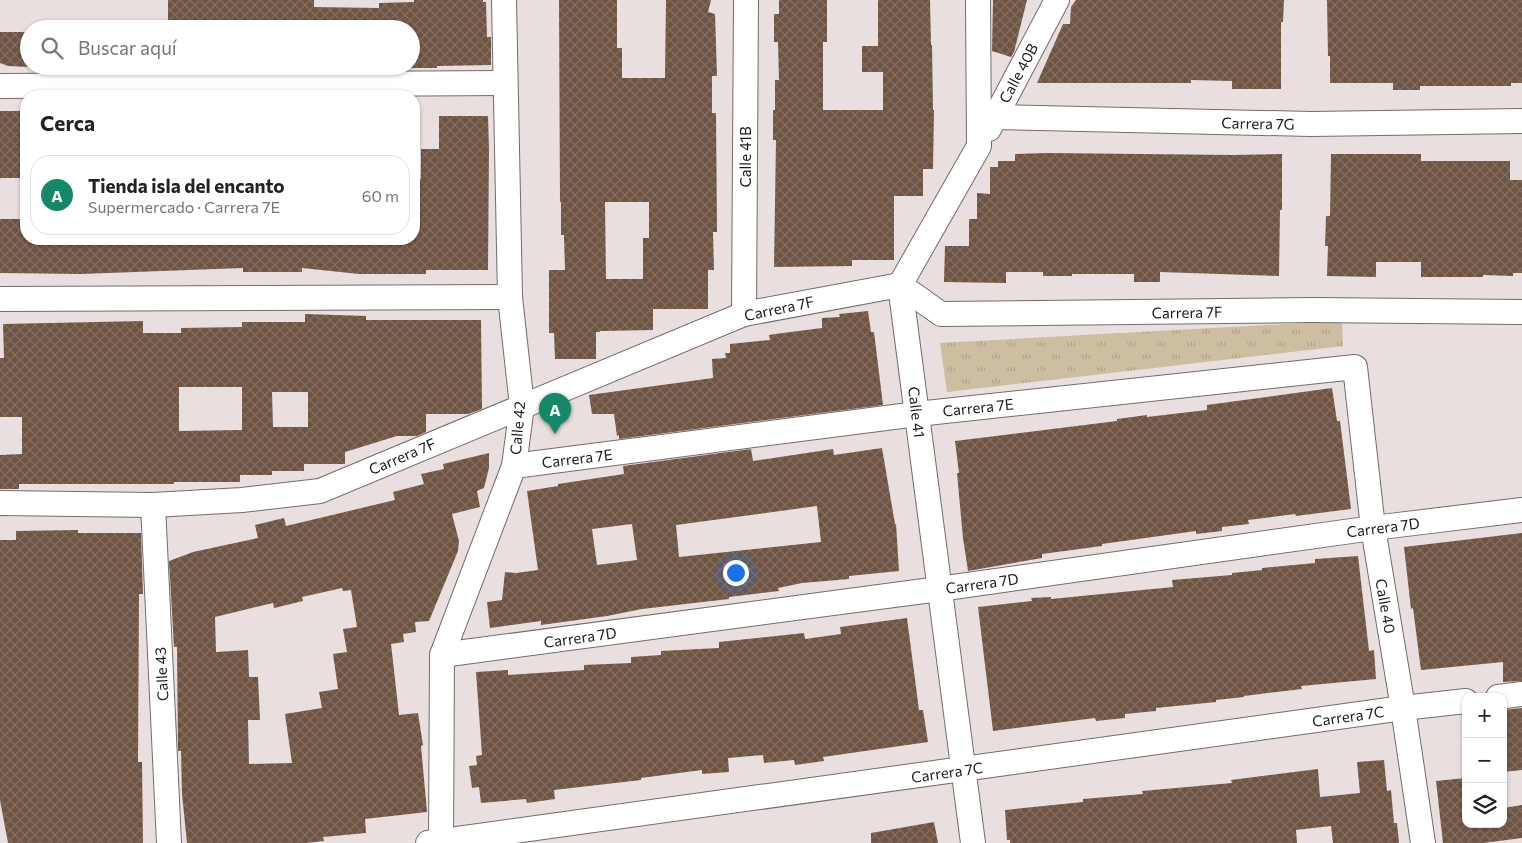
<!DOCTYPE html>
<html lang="es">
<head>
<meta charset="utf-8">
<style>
	body { margin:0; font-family:Commissioner,sans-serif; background:#f6f6f6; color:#222 }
	.controls { position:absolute; right:15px; bottom:15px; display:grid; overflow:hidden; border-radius:10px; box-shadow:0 1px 4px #0004 }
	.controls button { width:45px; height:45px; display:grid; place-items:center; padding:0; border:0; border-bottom:1px solid #e0e0e0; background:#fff; color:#222; font:25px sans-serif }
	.you { position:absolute; left:735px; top:572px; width:18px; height:18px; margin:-12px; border:4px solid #fff; border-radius:50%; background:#1a73e8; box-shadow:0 0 0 8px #1a73e833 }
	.badge { display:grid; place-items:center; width:32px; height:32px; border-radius:50%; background:#148869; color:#fff; font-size:16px; font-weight:700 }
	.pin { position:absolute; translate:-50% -41px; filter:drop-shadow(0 1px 2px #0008) }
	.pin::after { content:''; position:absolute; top:26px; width:18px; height:15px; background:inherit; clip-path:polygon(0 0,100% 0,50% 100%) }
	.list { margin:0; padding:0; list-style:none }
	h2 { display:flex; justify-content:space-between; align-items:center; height:65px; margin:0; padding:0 20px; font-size:21px }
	h2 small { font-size:16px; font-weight:400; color:#767676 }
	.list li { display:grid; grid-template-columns:32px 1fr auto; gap:15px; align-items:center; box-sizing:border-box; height:80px; margin:0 10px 10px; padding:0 10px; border:1px solid #e0e0e0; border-radius:20px }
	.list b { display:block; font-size:19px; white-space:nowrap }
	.list p { margin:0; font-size:16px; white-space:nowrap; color:#767676 }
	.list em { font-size:16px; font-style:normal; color:#767676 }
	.icon { flex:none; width:28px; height:28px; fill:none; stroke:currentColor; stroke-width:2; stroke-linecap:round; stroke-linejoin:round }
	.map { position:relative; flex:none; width:1522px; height:843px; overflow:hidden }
	.search { position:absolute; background:#fff; box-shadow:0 1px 4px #0004; left:20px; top:20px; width:400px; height:55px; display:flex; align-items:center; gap:12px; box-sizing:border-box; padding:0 18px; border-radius:28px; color:#767676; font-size:19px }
	.panel { position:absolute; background:#fff; box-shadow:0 1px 4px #0004; left:20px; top:90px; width:400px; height:155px; border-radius:20px }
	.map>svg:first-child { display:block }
</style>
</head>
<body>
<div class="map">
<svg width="1522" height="843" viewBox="0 0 1522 843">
	<defs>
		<pattern id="park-tufts" width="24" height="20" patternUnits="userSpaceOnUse" patternTransform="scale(1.25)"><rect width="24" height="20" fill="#cdbea2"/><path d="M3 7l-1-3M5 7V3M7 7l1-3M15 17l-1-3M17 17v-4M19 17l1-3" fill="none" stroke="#b0a38b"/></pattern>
		<pattern id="building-cross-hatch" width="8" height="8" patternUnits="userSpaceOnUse" patternTransform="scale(1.25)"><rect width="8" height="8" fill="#6f5443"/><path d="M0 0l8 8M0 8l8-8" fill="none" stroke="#826e61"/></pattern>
	</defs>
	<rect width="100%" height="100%" fill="#e8dfde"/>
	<polygon fill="url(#park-tufts)" points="1342,321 1343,346 947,392 940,343"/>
	<g fill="url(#building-cross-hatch)" fill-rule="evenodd">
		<polygon points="168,0 314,0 314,7 379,8 379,3 414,2 414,0 483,0 483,2 486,2 487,37 491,37 491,65 437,66 437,68 411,68 411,29 168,29"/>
		<path d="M559,0H617V48H622V78H665L666,0H711L708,12L715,14L717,76H712V113H716L717,232H713L714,270H708V309H653V330L600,331V332H596V359H555L554,333H549V270H565L564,235H561V202H560ZM605,202H649V238H643V279H606Z"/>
		<polygon points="779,0 827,0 827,42 823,42 823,110 883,110 883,72 862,72 862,46 878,46 878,0 930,0 931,45 932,45 933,110 934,110 933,169 923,169 923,196 894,196 894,260 852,260 852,266 774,267 776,140 773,140 773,110 775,110 775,80 779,80 778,42 774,42 774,14 779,14"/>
		<polygon points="993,0 1027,0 1014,52 1011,57 992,51"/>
		<polygon points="1076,0 1284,0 1283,22 1281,22 1281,89 1232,89 1232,81 1191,80 1191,83 1037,83 1063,24 1070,24 1071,7"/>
		<polygon points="1327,0 1522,0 1522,83 1511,83 1511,86 1420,86 1420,90 1393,90 1393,83 1330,83 1330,56 1328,56"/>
		<polygon points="0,32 29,32 29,67 8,66 0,63"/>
		<rect x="0" y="111" width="26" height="67"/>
		<polygon points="439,116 488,116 489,149 488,270 426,270 426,274 359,274 302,268 302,272 243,272 243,268 81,274 0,273 0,219 26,219 26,239 414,239 414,228 417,228 417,179 421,179 421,149 439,149"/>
		<polygon points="1046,153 1233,155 1282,154 1282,210 1280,210 1279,276 1160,272 1160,282 1134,282 1134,274 1072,274 1072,276 1043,276 1043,272 1006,272 1006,283 944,282 945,246 969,246 969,219 977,219 977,193 990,194 990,167 998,167 998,161 1015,161 1015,154"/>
		<polygon points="1331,154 1421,154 1421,161 1510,161 1510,180 1522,180 1522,273 1513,273 1513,276 1483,275 1483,277 1421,277 1421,262 1376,262 1376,277 1327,276 1328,246 1325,246 1326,216 1330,216"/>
		<polygon points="868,311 871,332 874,332 883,405 619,439 619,435 617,436 614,414 592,414 589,395 713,378 712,359 726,358 725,353 730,353 730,344 770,340 769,335 775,334 822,328 822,318 840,317 839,314"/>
		<path d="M305,314L366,316V320H481L482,409L468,414H426V432L417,436H397L345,452V464H304V471H272V475H240V482H174V484H19V489H0V455L22,454V417H0V358H4L3,324L143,321V333H181V328L242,327V322H305ZM179,387H242V430L179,431ZM272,392H308V427H273Z"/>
		<polygon points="1332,388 1337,421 1340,421 1351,509 1296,516 1295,514 1248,520 1249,524 1222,527 1222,531 1196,534 1196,531 1131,540 1102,544 1102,546 1042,554 1042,558 968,571 963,538 957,473 959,473 955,441 1117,421 1117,419 1147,415 1147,417 1207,410 1207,405"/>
		<path d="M882,448L895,524H896L899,571L849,576V579L802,583L778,588L779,591L729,597V599L642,609L607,616L541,625V621L490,628L487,602L502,600L505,572L516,573L538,570L527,491L558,486V484L624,474L623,466L751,449L753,461L833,449L834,455ZM817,506L821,542L679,557L676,525ZM632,524L637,560L597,565L592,529Z"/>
		<path d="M489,453V468L484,488L477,491L480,507L452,514L459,541L458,551L429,621L415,622L416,632L403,634L404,642L391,644L399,715L418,713L423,745L421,746L427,812L365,819L366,833L323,837L324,841L306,843H187L182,794L181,751H178L177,647H174L169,561L193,552L258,538L255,525L284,518L286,526L395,500L393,492L424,484L421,474L444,469L443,464ZM342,588L343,591L351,590L357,627L343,629L347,652L333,654L338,689L319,692L322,708L285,714L292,763L249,764L248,720H260L258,677H249L248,650L216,652L215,617L273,603L274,608L303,601L302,597Z"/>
		<polygon points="78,530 78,533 141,533 143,594 139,594 138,762 142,762 143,843 8,843 0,800 0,540 16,540 16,531"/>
		<polygon points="1522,533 1522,681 1503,682 1503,662 1421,670 1413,608 1411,609 1404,547"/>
		<polygon points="1358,556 1369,651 1374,650 1376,679 1301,686 1302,689 1244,696 1244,697 1216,700 1216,702 1156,708 1156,711 1125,714 1125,718 1096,721 1095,718 993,731 978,607 1032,601 1031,598 1051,597 1051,599 1173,587 1172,580 1232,575 1232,573 1262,570 1262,568 1315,563 1315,559"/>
		<polygon points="907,618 919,710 923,710 928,742 823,757 824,761 795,765 794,760 764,763 763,755 728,758 729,772 702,774 702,770 641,778 641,780 615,783 554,790 555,799 527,803 526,799 481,803 479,787 472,788 469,766 477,765 476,756 482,755 476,672 508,670 508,675 584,670 584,665 631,663 631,657 661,655 661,651 719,648 719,642 804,633 805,639 841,634 840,627"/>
		<polygon points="1522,708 1522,770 1503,772 1503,710"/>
		<polygon points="1384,760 1387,791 1391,790 1394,823 1397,823 1399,843 1333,843 1331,826 1296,830 1297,843 1010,843 1010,840 1007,840 1005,810 1083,802 1083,799 1143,794 1142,791 1232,783 1231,780 1318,769 1320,797 1360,793 1357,762"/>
		<polygon points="1466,778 1466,824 1503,824 1503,808 1522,805 1522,838 1483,843 1443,843 1436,781"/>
		<polygon points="934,822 938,843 871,843 871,833"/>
	</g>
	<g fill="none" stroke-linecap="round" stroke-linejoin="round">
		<defs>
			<g id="street">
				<polyline points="0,86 505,83"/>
				<polyline points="995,117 1311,124 1522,121"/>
				<polyline points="989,129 1057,0"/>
				<polyline points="0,299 510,297"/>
				<polyline points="744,314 746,0"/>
				<polyline points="514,466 917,414 1355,367 1373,528 1403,708 1423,843"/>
				<polyline points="0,503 153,505 242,500 320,491 744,314 900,285 941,314 1312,310 1522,312"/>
				<polyline points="153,505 169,843"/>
				<polyline points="442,655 939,589 1373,528 1522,510"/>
				<polyline points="1498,697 1522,694"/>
				<polyline points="428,843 1403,708 1466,701"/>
				<polyline points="441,843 442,655 514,466 522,406 510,297 504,0"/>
				<polyline points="973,843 900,285 979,146 978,0"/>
			</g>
		</defs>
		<use href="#street" stroke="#746c6b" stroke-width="26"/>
		<use href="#street" stroke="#fff" stroke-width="24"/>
	</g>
	<g text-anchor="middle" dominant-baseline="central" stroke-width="5" stroke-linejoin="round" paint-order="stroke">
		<g font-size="15" fill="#1d1919" stroke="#fff">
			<text transform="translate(1018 73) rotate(-62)">Calle 40B</text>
			<text transform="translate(1258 123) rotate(1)">Carrera 7G</text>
			<text transform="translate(745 157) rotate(-90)">Calle 41B</text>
			<text transform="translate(779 308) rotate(-12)">Carrera 7F</text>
			<text transform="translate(1187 312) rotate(-1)">Carrera 7F</text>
			<text transform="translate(978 407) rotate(-6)">Carrera 7E</text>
			<text transform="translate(917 412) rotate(83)">Calle 41</text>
			<text transform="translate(517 428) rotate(-85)">Calle 42</text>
			<text transform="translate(402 456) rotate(-23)">Carrera 7F</text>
			<text transform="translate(577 458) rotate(-7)">Carrera 7E</text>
			<text transform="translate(1383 527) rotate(-7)">Carrera 7D</text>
			<text transform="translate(982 583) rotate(-8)">Carrera 7D</text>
			<text transform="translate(1386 606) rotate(80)">Calle 40</text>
			<text transform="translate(580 637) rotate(-8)">Carrera 7D</text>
			<text transform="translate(161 674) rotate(-93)">Calle 43</text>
			<text transform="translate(1348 716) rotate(-8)">Carrera 7C</text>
			<text transform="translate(947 772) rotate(-8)">Carrera 7C</text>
		</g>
	</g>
</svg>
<div class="controls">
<button>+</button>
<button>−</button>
<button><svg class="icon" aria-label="layers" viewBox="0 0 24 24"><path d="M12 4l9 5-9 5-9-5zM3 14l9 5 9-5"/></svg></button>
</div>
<div class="you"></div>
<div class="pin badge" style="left:555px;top:434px">A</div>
<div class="search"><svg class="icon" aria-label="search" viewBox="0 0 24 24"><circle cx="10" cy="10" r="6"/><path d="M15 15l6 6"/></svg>Buscar aquí</div>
<section class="panel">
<h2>Cerca<small></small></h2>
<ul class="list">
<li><span class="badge">A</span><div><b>Tienda isla del encanto</b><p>Supermercado · Carrera 7E</p></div><em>60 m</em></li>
</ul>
</section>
</div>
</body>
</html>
